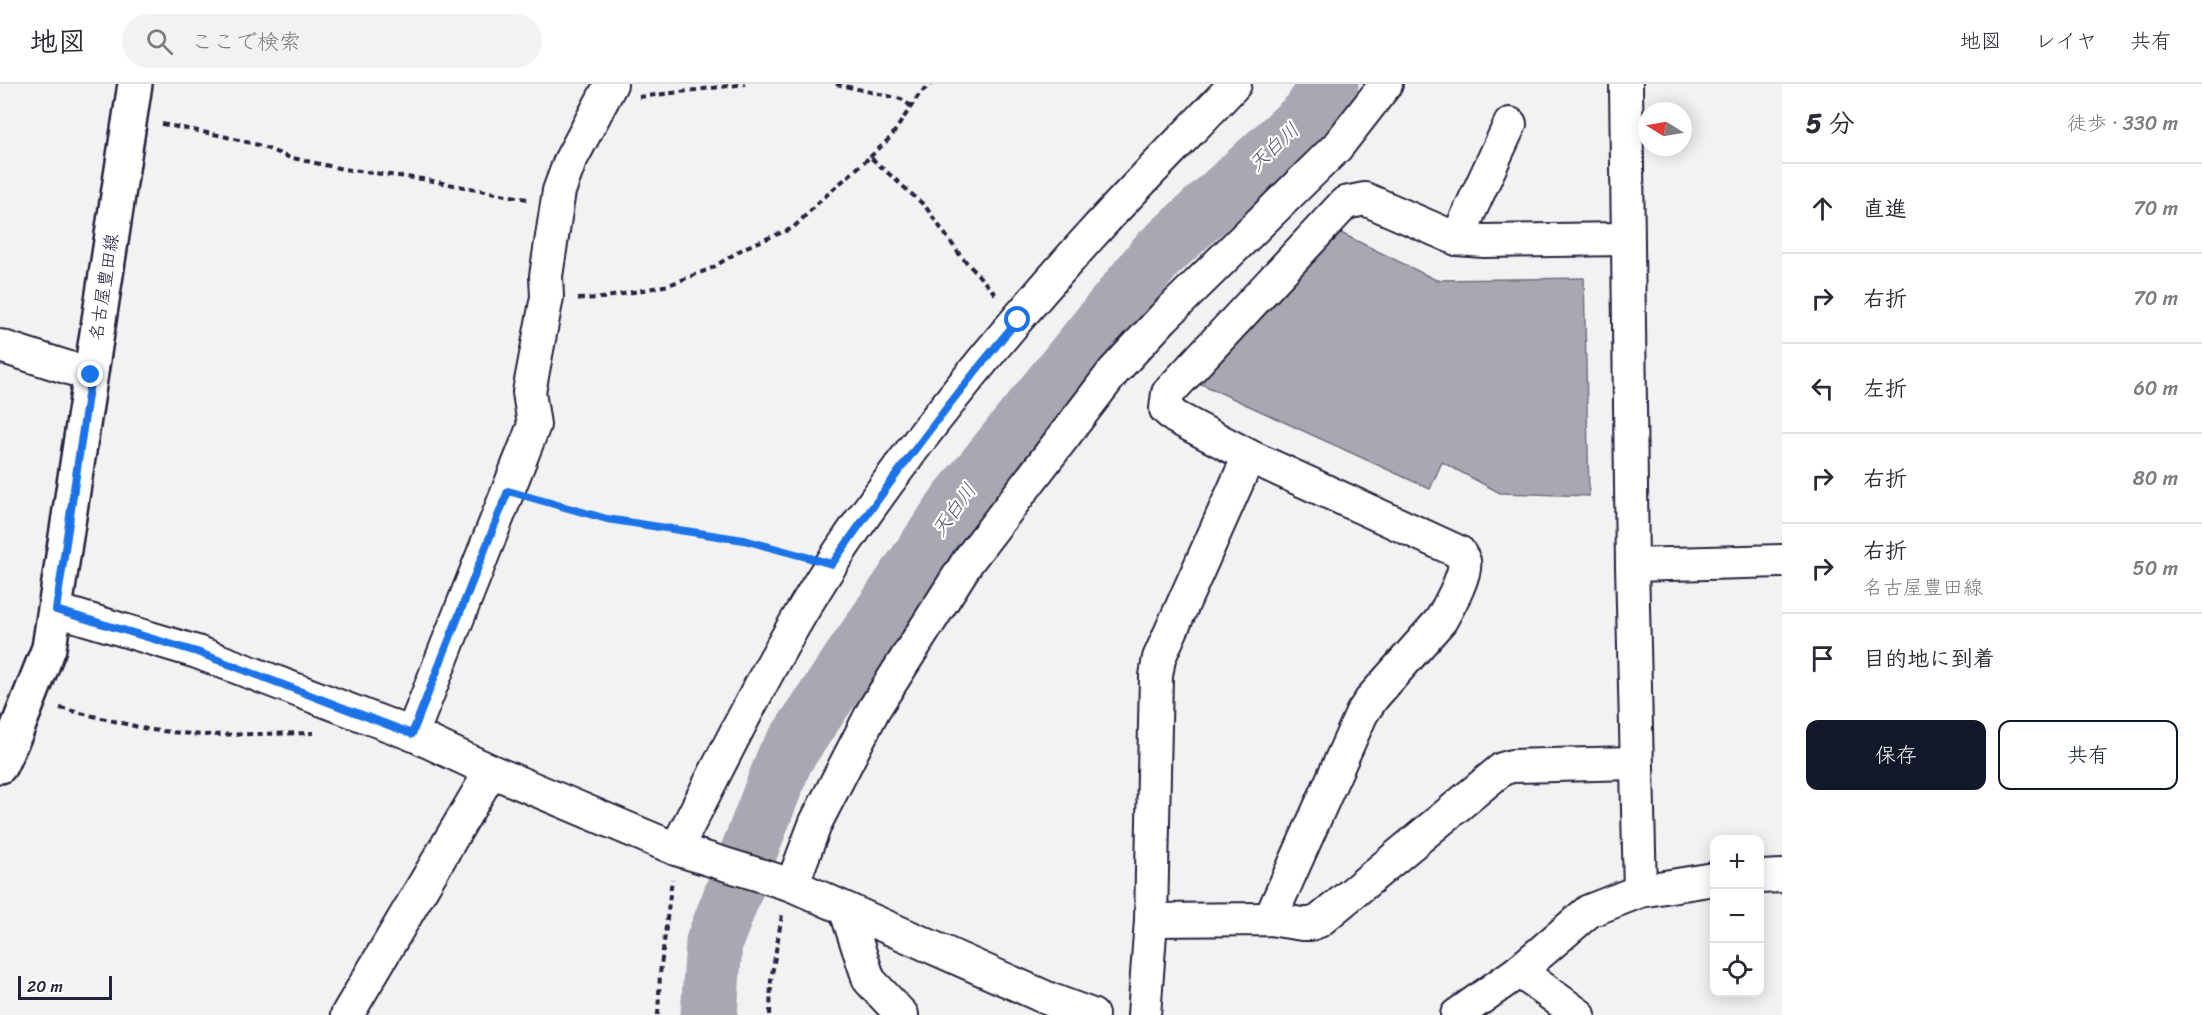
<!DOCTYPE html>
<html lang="ja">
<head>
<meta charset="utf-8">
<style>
	body { margin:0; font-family:Sriracha,"Klee One",sans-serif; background:#f2f2f3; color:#2b2b33 }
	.controls { position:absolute; right:18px; bottom:18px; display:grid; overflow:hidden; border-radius:12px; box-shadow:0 3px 15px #0003 }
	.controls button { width:54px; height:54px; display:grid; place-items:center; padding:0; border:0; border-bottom:2px solid #e1e1e2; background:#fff; color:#2b2b33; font:30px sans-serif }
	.compass { position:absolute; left:1638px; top:18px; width:54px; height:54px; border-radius:50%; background:#fff; box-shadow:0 3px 15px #0003; rotate:281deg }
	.scale { position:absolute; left:18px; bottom:15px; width:94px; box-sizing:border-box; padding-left:6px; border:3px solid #22223b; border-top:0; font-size:16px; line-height:21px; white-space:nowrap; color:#22223b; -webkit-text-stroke:4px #fff; paint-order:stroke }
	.stop { position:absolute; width:18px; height:18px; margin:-14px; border:4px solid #1a73e8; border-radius:50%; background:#fff }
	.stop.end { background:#1a73e8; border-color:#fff; box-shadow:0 2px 6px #0008 }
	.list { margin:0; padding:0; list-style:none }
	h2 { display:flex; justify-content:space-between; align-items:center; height:78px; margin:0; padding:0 24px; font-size:26px }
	h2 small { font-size:20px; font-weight:400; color:#7c7c81 }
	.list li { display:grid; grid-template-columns:39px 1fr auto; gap:18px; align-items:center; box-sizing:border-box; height:90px; padding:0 24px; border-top:2px solid #e1e1e2 }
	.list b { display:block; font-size:22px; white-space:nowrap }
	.list p { margin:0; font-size:20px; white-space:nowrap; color:#7c7c81 }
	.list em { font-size:20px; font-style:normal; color:#7c7c81 }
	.actions { display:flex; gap:12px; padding:18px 24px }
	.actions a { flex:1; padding:14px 0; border:2px solid #111827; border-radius:12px; text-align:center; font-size:21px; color:#111827 }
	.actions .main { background:#111827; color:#fff }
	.icon { flex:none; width:33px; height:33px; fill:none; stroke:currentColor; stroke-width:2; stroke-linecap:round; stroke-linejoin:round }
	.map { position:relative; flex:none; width:1782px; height:931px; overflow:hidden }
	header { display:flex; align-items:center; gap:36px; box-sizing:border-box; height:84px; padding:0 30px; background:#fff; border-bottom:2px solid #e1e1e2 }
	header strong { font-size:28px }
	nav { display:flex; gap:33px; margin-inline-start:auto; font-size:21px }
	.search { width:420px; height:54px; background:#f2f2f3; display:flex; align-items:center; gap:15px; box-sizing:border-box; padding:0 21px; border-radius:33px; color:#7c7c81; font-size:22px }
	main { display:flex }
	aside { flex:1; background:#fff }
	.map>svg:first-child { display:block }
</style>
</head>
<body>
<header>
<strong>地図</strong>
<div class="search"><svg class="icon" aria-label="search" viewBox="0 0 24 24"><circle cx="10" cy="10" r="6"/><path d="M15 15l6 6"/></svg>ここで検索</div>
<nav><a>地図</a><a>レイヤ</a><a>共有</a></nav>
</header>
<main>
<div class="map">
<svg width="1782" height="931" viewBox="0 0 1782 931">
	<rect width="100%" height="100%" fill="#f2f2f3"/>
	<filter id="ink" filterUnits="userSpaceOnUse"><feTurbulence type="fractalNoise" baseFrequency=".0167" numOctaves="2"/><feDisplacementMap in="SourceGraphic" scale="12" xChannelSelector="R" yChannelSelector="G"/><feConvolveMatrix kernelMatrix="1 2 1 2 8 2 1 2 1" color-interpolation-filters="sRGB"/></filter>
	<g filter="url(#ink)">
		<polygon fill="#a8a8b2" stroke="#727282" stroke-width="1.5" points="1341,149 1436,196 1584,194 1589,412 1500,409 1442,378 1430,405 1197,298"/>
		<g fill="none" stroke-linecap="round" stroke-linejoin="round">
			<polyline stroke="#a8a8b2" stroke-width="57" points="709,931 714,858 785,674 957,419 1157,171 1309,31 1330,0"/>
			<defs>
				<g id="street">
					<polyline points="1626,0 1632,481 1640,807"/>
					<polyline points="1457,155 1510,40"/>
					<polyline points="0,262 91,291"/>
					<polyline points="1632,481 1782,477"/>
					<polyline points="56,526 197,568 412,650 491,687 676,765 792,801 1049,915 1092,931"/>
					<polyline points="412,650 534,341 529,308 547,213 546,192 559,107 570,77 611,0"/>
					<path d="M676,765C726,669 773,570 832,479C909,362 999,253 1093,149C1139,98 1188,50 1235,0"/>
					<polyline points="1760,793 1782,792"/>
					<polyline points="792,801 816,738 874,625 968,477 1114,287 1164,233 1337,63 1386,0"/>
					<polyline points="846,827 869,896 902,931"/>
					<path d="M1270,835L1362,629L1373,613L1441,536C1447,525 1468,489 1464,477C1464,476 1459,469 1459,468L1249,372L1175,333L1166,325L1168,309L1345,119L1365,115L1457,155L1484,157L1626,155"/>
					<polyline points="1151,836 1270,835 1302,840 1311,840 1319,837 1502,685 1512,682 1635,679"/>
					<polyline points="1519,887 1579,931"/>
					<polyline points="347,931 491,687"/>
					<polyline points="1144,931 1151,836 1156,592 1159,574 1249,372"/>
					<polyline points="1457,931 1519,887 1589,827 1640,807 1714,795"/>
				</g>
				<polyline id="primary" points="0,682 16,648 49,564 135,0"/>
			</defs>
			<use href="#street" stroke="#22223b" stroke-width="36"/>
			<use href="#primary" stroke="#22223b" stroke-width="38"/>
			<g stroke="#22223b" stroke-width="4" stroke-dasharray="6 4.5" stroke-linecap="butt">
				<polyline points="836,0 901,15 911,22"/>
				<polyline points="639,13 745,0"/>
				<polyline points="162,40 223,52 258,61 288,73 343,85 422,95 527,115"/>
				<polyline points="870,73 891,53 920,9 931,0"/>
				<polyline points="578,215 602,214 669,201 712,184 744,164 793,144 821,116 870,73 925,122 960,171 998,213"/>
				<polyline points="538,415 607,435 744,456 800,471"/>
				<polyline points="60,624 151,646 202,651 314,649"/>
				<polyline points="658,931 660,890 672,795"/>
				<polyline points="770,931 771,896 782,831"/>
			</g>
			<use href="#street" stroke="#fff" stroke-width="32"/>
			<use href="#primary" stroke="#fff" stroke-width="33"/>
		</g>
	</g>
	<g fill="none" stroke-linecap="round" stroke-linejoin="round" filter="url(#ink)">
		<path stroke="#1a73e8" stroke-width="8" d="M91,291L56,526L197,568L412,650L508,407L607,435L744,456L832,480C891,396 951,314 1018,236"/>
	</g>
	<g text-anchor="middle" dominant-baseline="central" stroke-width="4.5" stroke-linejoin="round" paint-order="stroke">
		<g font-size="18" fill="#22223b" stroke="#fff">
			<text transform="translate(104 203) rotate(-81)">名古屋豊田線</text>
		</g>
		<g font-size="20" font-style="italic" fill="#58586b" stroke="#fff">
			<text transform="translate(1274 63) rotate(-43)">天白川</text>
			<text transform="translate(954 426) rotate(-54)">天白川</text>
		</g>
	</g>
</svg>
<div class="controls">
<button>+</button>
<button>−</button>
<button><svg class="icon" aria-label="locate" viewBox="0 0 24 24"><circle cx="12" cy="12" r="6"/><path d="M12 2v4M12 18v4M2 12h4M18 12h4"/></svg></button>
</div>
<svg class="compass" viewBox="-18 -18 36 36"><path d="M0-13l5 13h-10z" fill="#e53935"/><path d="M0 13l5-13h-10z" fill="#7c7c81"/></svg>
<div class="scale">20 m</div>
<div class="stop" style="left:1018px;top:236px"></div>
<div class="stop end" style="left:91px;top:291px"></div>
</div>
<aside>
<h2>5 分<small>徒歩 · 330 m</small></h2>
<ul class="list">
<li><svg class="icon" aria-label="ahead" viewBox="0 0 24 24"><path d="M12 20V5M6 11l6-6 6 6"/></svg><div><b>直進</b></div><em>70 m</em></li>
<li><svg class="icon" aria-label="right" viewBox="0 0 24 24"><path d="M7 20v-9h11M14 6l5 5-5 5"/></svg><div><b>右折</b></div><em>70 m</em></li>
<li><svg class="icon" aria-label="left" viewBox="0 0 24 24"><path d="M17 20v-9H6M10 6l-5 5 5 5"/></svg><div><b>左折</b></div><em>60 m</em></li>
<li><svg class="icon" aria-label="right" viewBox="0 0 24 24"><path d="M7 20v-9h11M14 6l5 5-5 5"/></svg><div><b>右折</b></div><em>80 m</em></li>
<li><svg class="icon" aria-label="right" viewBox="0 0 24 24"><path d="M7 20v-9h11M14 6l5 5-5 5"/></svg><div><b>右折</b><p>名古屋豊田線</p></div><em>50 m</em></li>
<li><svg class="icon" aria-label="arrive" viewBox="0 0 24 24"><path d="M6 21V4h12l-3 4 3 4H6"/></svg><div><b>目的地に到着</b></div></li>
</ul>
<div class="actions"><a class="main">保存</a><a>共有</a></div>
</aside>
</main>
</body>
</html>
